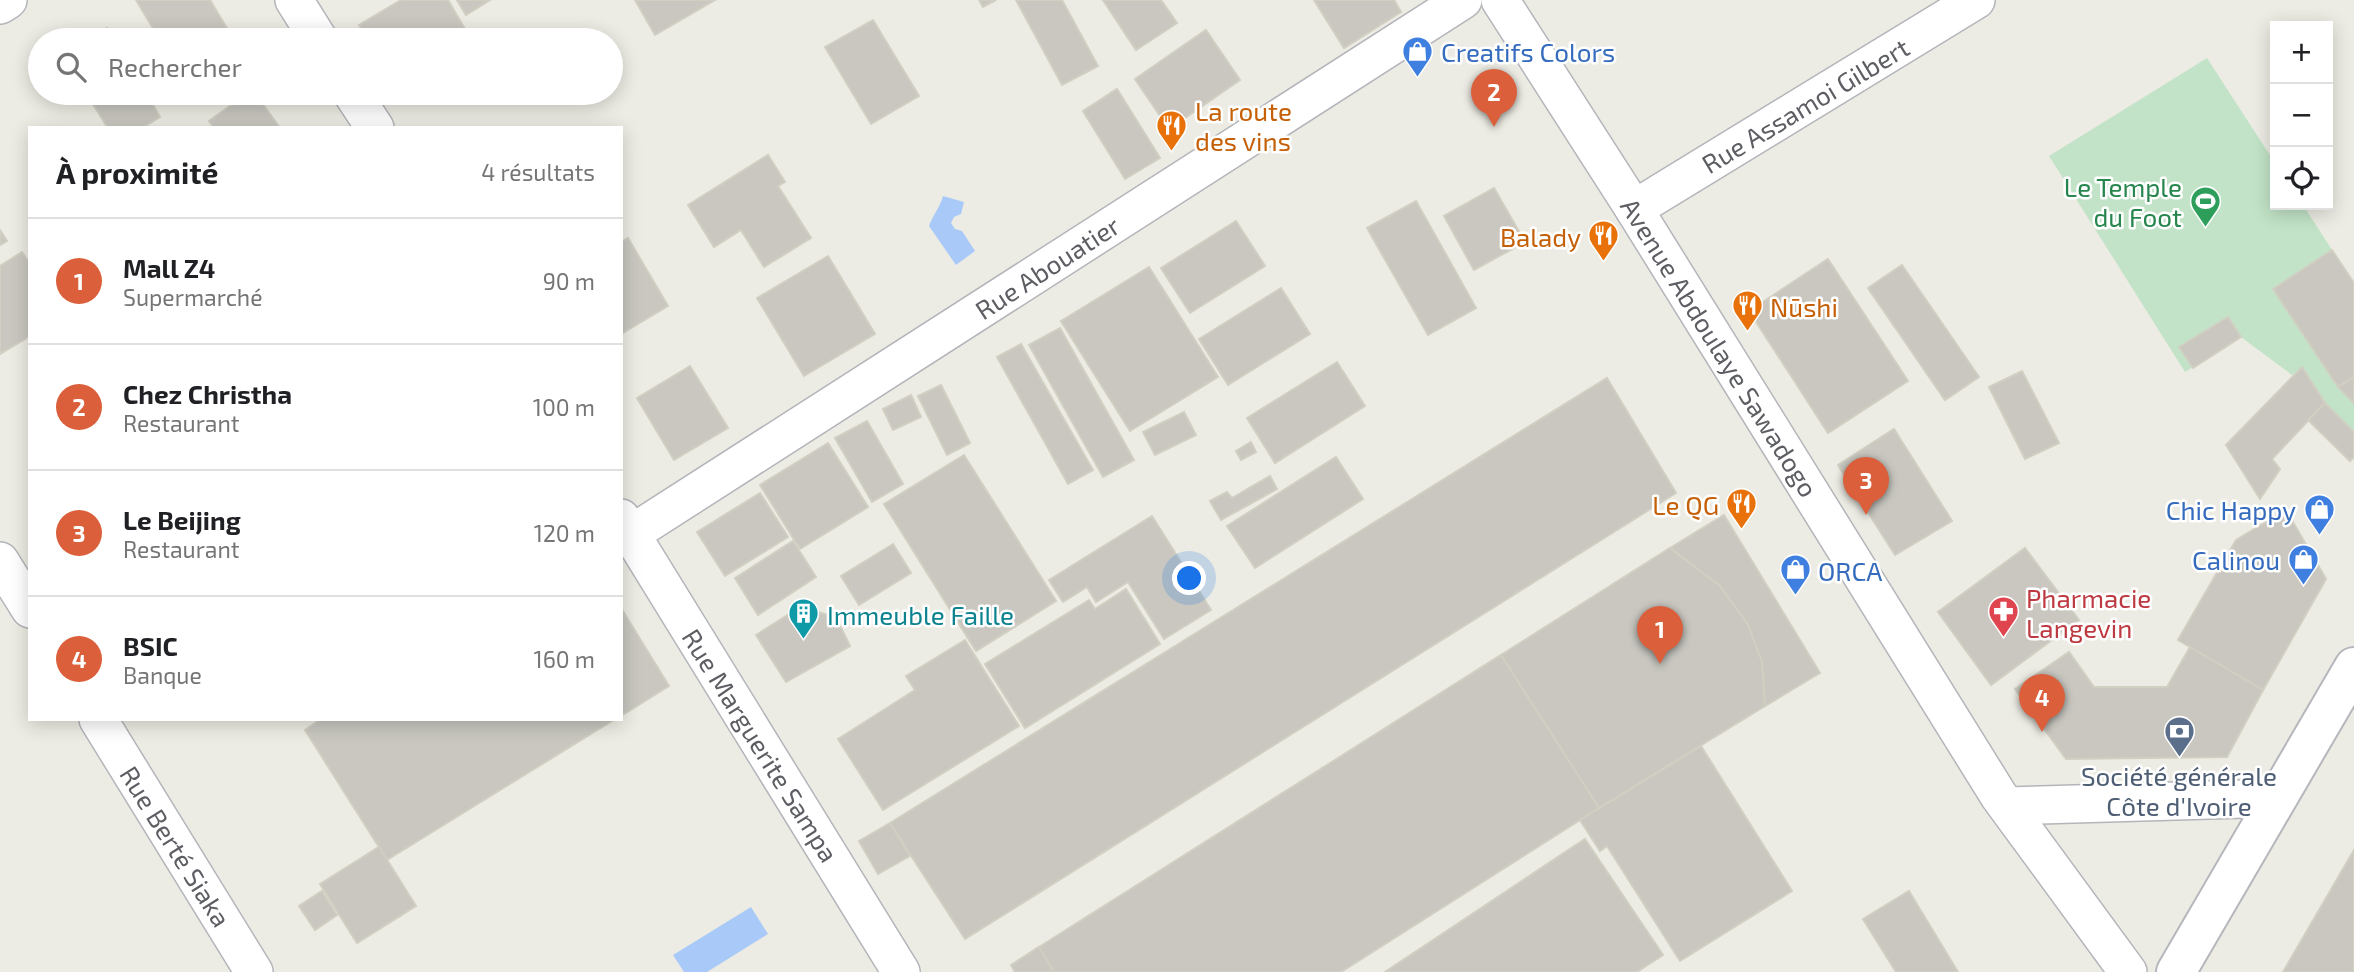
<!DOCTYPE html>
<html lang="fr">
<head>
<meta charset="utf-8">
<style>
	body { margin:0; font-family:"Exo 2",sans-serif; background:#f2f2f2; color:#202124 }
	.controls { position:absolute; right:21px; top:21px; display:grid; overflow:hidden; border-radius:0px; box-shadow:0 4px 18px #0003 }
	.controls button { width:63px; height:63px; display:grid; place-items:center; padding:0; border:0; border-bottom:2px solid #e0e0e0; background:#fff; color:#202124; font:35px sans-serif }
	.you { position:absolute; left:1190px; top:579px; width:24px; height:24px; margin:-18px; border:5px solid #fff; border-radius:50%; background:#1a73e8; box-shadow:0 0 0 10px #1a73e833 }
	.badge { display:grid; place-items:center; width:46px; height:46px; border-radius:50%; background:#db5f3b; color:#fff; font-size:23px; font-weight:700 }
	.pin { position:absolute; translate:-50% -58px; filter:drop-shadow(0 2px 4px #0008) }
	.pin::after { content:''; position:absolute; top:37px; width:24px; height:21px; background:inherit; clip-path:polygon(0 0,100% 0,50% 100%) }
	.list { margin:0; padding:0; list-style:none }
	h2 { display:flex; justify-content:space-between; align-items:center; height:91px; margin:0; padding:0 28px; font-size:30px }
	h2 small { font-size:23px; font-weight:400; color:#757577 }
	.list li { display:grid; grid-template-columns:46px 1fr auto; gap:21px; align-items:center; box-sizing:border-box; height:126px; padding:0 28px; border-top:2px solid #e0e0e0 }
	.list b { display:block; font-size:26px; white-space:nowrap }
	.list p { margin:0; font-size:23px; white-space:nowrap; color:#757577 }
	.list em { font-size:23px; font-style:normal; color:#757577 }
	.icon { flex:none; width:38px; height:38px; fill:none; stroke:currentColor; stroke-width:2; stroke-linecap:round; stroke-linejoin:round }
	.map { position:relative; flex:none; width:2354px; height:972px; overflow:hidden }
	.search { position:absolute; background:#fff; box-shadow:0 4px 18px #0003; left:28px; top:28px; width:595px; height:77px; display:flex; align-items:center; gap:18px; box-sizing:border-box; padding:0 24px; border-radius:38px; color:#757577; font-size:26px }
	.panel { position:absolute; background:#fff; box-shadow:0 4px 18px #0003; left:28px; top:126px; width:595px; height:595px; border-radius:0px }
	.map>svg:first-child { display:block }
</style>
</head>
<body>
<div class="map">
<svg width="2354" height="972" viewBox="0 0 2354 972">
	<rect width="100%" height="100%" fill="#edece4"/>
	<polygon fill="#c2e3c7" points="2207,58 2275,163 2275,205 2303,205 2332,250 2354,403 2354,432 2325,403 2302,367 2292,375 2241,337 2185,372 2049,156"/>
	<g fill="#a9caf8">
		<path d="M943,196L964,202L961,214L954,217L951,223L955,229L962,231L975,251L956,265L929,226C933,215 940,207 943,196Z"/>
		<polygon points="751,907 768,934 707,972 684,972 673,955"/>
	</g>
	<g fill="#c9c7c0" stroke="#d1cfc2" stroke-width="2">
		<polygon points="136,0 210,0 234,40 160,40"/>
		<polygon points="401,0 448,0 468,34 457,40 368,40 359,25"/>
		<polygon points="457,0 490,0 466,15"/>
		<polygon points="635,0 715,0 655,35"/>
		<polygon points="979,0 996,0 983,7"/>
		<polygon points="1016,0 1062,0 1098,66 1062,85"/>
		<polygon points="1103,0 1161,0 1177,23 1136,50"/>
		<polygon points="1314,0 1394,0 1401,12 1344,48"/>
		<polygon points="873,20 919,96 871,124 825,47"/>
		<polygon points="107,28 114,40 87,40"/>
		<polygon points="1206,30 1240,80 1169,129 1135,79"/>
		<polygon points="1117,89 1160,158 1125,179 1083,111"/>
		<polygon points="86,93 146,93 160,117 142,128 108,128"/>
		<polygon points="193,93 216,93 199,103"/>
		<polygon points="248,93 255,93 280,128 214,128 209,121"/>
		<polygon points="768,155 785,182 778,186 811,238 764,267 741,230 714,247 688,205"/>
		<polygon points="1494,188 1525,242 1474,270 1444,216"/>
		<polygon points="1416,201 1476,308 1428,335 1367,228"/>
		<polygon points="1236,221 1265,266 1190,313 1161,268"/>
		<polygon points="0,230 7,241 0,245"/>
		<polygon points="628,238 668,306 621,334 621,242"/>
		<polygon points="2332,250 2354,283 2354,377 2338,387 2273,289"/>
		<polygon points="22,252 30,264 30,336 0,354 0,266"/>
		<polygon points="828,256 875,334 804,376 757,298"/>
		<polygon points="1828,259 1908,381 1828,433 1749,311"/>
		<polygon points="1902,265 1979,377 1945,400 1868,288"/>
		<polygon points="1149,267 1218,377 1130,431 1061,321"/>
		<polygon points="1281,288 1310,334 1228,385 1199,339"/>
		<polygon points="2228,317 2241,337 2193,368 2179,347"/>
		<polygon points="1060,328 1134,460 1103,477 1029,345"/>
		<polygon points="1021,344 1093,470 1068,484 997,357"/>
		<polygon points="1337,362 1365,406 1275,463 1247,418"/>
		<polygon points="690,366 728,428 674,460 637,398"/>
		<polygon points="2302,367 2325,403 2272,459 2280,469 2260,499 2226,445"/>
		<polygon points="2022,371 2059,443 2025,459 1989,387"/>
		<polygon points="2354,377 2354,403 2338,387"/>
		<polygon points="1607,378 1676,493 965,939 890,823"/>
		<polygon points="941,385 970,443 947,455 918,396"/>
		<polygon points="911,395 921,417 893,430 883,409"/>
		<polygon points="2325,403 2354,432 2354,457 2350,461 2308,420"/>
		<polygon points="1184,412 1196,435 1155,455 1143,432"/>
		<polygon points="867,421 903,484 872,502 835,438"/>
		<polygon points="1894,429 1952,521 1895,555 1838,465"/>
		<polygon points="1251,442 1256,452 1241,460 1236,451"/>
		<polygon points="828,443 868,507 800,549 760,485"/>
		<polygon points="964,455 1056,601 976,651 884,504"/>
		<polygon points="1336,457 1363,499 1255,568 1227,526"/>
		<polygon points="1270,476 1277,489 1221,520 1210,501 1227,492 1232,498"/>
		<polygon points="760,493 788,537 725,576 697,532"/>
		<polygon points="2286,510 2326,579 2263,690 2178,640 2236,540"/>
		<polygon points="1724,515 1820,673 1765,706 1762,662 1748,625 1720,586 1670,548"/>
		<polygon points="1152,516 1211,610 1164,639 1128,582 1096,602 1087,587 1063,602 1049,580"/>
		<polygon points="793,541 816,577 758,615 735,578"/>
		<polygon points="893,544 911,573 859,605 841,576"/>
		<polygon points="1670,548 1720,586 1748,625 1762,662 1765,706 1599,808 1501,655"/>
		<polygon points="2025,548 2079,620 1991,685 1938,612"/>
		<polygon points="1126,589 1160,644 1025,728 985,664 1089,600 1095,609"/>
		<polygon points="800,607 836,617 850,646 786,682 756,635"/>
		<polygon points="621,608 669,686 621,716"/>
		<polygon points="965,640 1019,726 883,810 838,739 915,690 906,676"/>
		<polygon points="2190,647 2263,690 2227,757 2066,759 2015,689 2069,652 2094,687 2167,687"/>
		<polygon points="1501,655 1599,808 1341,972 1054,972 1039,947"/>
		<polygon points="321,719 615,719 387,860 305,730"/>
		<polygon points="1701,746 1792,891 1680,961 1607,846 1600,851 1580,820"/>
		<polygon points="890,823 910,856 878,874 859,841"/>
		<polygon points="1585,839 1663,955 1637,972 1385,972"/>
		<polygon points="379,847 416,906 357,943 320,884"/>
		<polygon points="2354,850 2354,972 2283,972"/>
		<polygon points="322,891 337,915 315,930 299,906"/>
		<polygon points="1909,891 1958,972 1896,972 1863,919"/>
		<polygon points="1039,947 1054,972 1015,972 1011,965"/>
	</g>
	<g fill="none" stroke-linecap="round" stroke-linejoin="round">
		<defs>
			<g id="street">
				<polyline points="294,0 319,40"/>
				<polyline points="1500,0 1634,209 1999,796 2128,972"/>
				<polyline points="0,5 8,0"/>
				<polyline points="352,93 375,128"/>
				<polyline points="1634,209 1976,0"/>
				<polyline points="621,518 901,972"/>
				<polyline points="631,534 1463,0"/>
				<polyline points="0,561 30,609"/>
				<polyline points="98,719 254,972"/>
				<polyline points="2007,806 2278,798"/>
			</g>
			<polyline id="secondary" points="2176,972 2354,667"/>
		</defs>
		<use href="#street" stroke="#b4b5ba" stroke-width="40"/>
		<use href="#secondary" stroke="#b5b7bd" stroke-width="42"/>
		<use href="#street" stroke="#fff" stroke-width="37"/>
		<use href="#secondary" stroke="#fff" stroke-width="38"/>
	</g>
	<defs>
		<symbol id="shop-pin" viewBox="-11 -11 22 30"><path d="M0 17L-7.5 6A9.5 9.5 0 1 1 7.5 6Z" fill="#3f7fe0" stroke="#fff"/><path d="M-5-2.5h2.3a2.7 3.5 0 0 1 5.4 0H5L5.5 6h-11ZM-1.5-2.5h3a1.5 2.3 0 0 0-3 0Z" fill="#fff"/></symbol>
		<symbol id="restaurant-pin" viewBox="-11 -11 22 30"><path d="M0 17L-7.5 6A9.5 9.5 0 1 1 7.5 6Z" fill="#e8710a" stroke="#fff"/><path d="M-5-6h1v4h1v-4h1v4h1v-4h1v5L-1.5 .5V6h-2V.5L-5-1ZM5-6V6H3V1.5H1.5Q1.5-4 5-6Z" fill="#fff"/></symbol>
		<symbol id="stadium-pin" viewBox="-11 -11 22 30"><path d="M0 17L-7.5 6A9.5 9.5 0 1 1 7.5 6Z" fill="#2e9e5b" stroke="#fff"/><path d="M0-5a6.5 5 0 1 0 0 10a6.5 5 0 1 0 0-10ZM-3.5-1.8h7v3.6h-7Z" fill="#fff"/></symbol>
		<symbol id="pharmacy-pin" viewBox="-11 -11 22 30"><path d="M0 17L-7.5 6A9.5 9.5 0 1 1 7.5 6Z" fill="#e0444e" stroke="#fff"/><path d="M-2-6h4v4h4v4h-4v4h-4v-4h-4v-4h4Z" fill="#fff"/></symbol>
		<symbol id="building-pin" viewBox="-11 -11 22 30"><path d="M0 17L-7.5 6A9.5 9.5 0 1 1 7.5 6Z" fill="#0f9aa8" stroke="#fff"/><path d="M-4-6H4V6H1V3H-1V6H-4ZM-2.5-4.3h1.7v1.8h-1.7ZM.8-4.3h1.7v1.8H.8ZM-2.5-1h1.7V.8h-1.7ZM.8-1h1.7V.8H.8Z" fill="#fff"/></symbol>
		<symbol id="bank-pin" viewBox="-11 -11 22 30"><path d="M0 17L-7.5 6A9.5 9.5 0 1 1 7.5 6Z" fill="#5c6f8a" stroke="#fff"/><path d="M-6-4H6V4H-6ZM0-2.3a2.3 2.3 0 1 0 0 4.6a2.3 2.3 0 1 0 0-4.6Z" fill="#fff"/></symbol>
	</defs>
	<g fill-rule="evenodd">
		<use href="#shop-pin" x="1400" y="34" width="35" height="47"/>
		<use href="#restaurant-pin" x="1154" y="108" width="35" height="47"/>
		<use href="#stadium-pin" x="2188" y="184" width="35" height="47"/>
		<use href="#restaurant-pin" x="1586" y="218" width="35" height="47"/>
		<use href="#restaurant-pin" x="1730" y="288" width="35" height="47"/>
		<use href="#restaurant-pin" x="1724" y="486" width="35" height="47"/>
		<use href="#shop-pin" x="2302" y="492" width="35" height="47"/>
		<use href="#shop-pin" x="2286" y="542" width="35" height="47"/>
		<use href="#shop-pin" x="1778" y="552" width="35" height="47"/>
		<use href="#pharmacy-pin" x="1986" y="594" width="35" height="47"/>
		<use href="#building-pin" x="786" y="596" width="35" height="47"/>
		<use href="#bank-pin" x="2162" y="714" width="35" height="47"/>
	</g>
	<g text-anchor="middle" dominant-baseline="central" stroke-width="5" stroke-linejoin="round" paint-order="stroke">
		<g font-size="26" fill="#366cbe" stroke="#fff" text-anchor="start">
			<text x="1441" y="51">Creatifs Colors</text>
			<text x="2296" y="509" text-anchor="end">Chic Happy</text>
			<text x="2280" y="559" text-anchor="end">Calinou</text>
			<text x="1818" y="570">ORCA</text>
		</g>
		<g font-size="26" fill="#5c5e63" stroke="#fff">
			<text transform="translate(1805 105) rotate(-31)">Rue Assamoi Gilbert</text>
			<text transform="translate(1047 267) rotate(-33)">Rue Abouatier</text>
			<text transform="translate(1720 347) rotate(58)">Avenue Abdoulaye Sawadogo</text>
			<text transform="translate(761 745) rotate(58)">Rue Marguerite Sampa</text>
			<text transform="translate(176 846) rotate(58)">Rue Berté Siaka</text>
		</g>
		<g font-size="26" fill="#c56008" stroke="#fff" text-anchor="start">
			<text x="1195" y="110">La route<tspan x="1195" dy="30">des vins</tspan></text>
			<text x="1581" y="236" text-anchor="end">Balady</text>
			<text x="1770" y="306">Nūshi</text>
			<text x="1719" y="504" text-anchor="end">Le QG</text>
		</g>
		<g font-size="26" fill="#27864d" stroke="#fff" text-anchor="end">
			<text x="2182" y="186">Le Temple<tspan x="2182" dy="30">du Foot</tspan></text>
		</g>
		<g font-size="26" fill="#be3a42" stroke="#fff" text-anchor="start">
			<text x="2026" y="597">Pharmacie<tspan x="2026" dy="30">Langevin</tspan></text>
		</g>
		<g font-size="26" fill="#0d838f" stroke="#fff" text-anchor="start">
			<text x="827" y="614">Immeuble Faille</text>
		</g>
		<g font-size="26" fill="#4e5e75" stroke="#fff">
			<text x="2179" y="775">Société générale<tspan x="2179" dy="30">Côte d'Ivoire</tspan></text>
		</g>
	</g>
</svg>
<div class="controls">
<button>+</button>
<button>−</button>
<button><svg class="icon" aria-label="locate" viewBox="0 0 24 24"><circle cx="12" cy="12" r="6"/><path d="M12 2v4M12 18v4M2 12h4M18 12h4"/></svg></button>
</div>
<div class="you"></div>
<div class="pin badge" style="left:1660px;top:664px">1</div>
<div class="pin badge" style="left:1494px;top:127px">2</div>
<div class="pin badge" style="left:1866px;top:515px">3</div>
<div class="pin badge" style="left:2042px;top:732px">4</div>
<div class="search"><svg class="icon" aria-label="search" viewBox="0 0 24 24"><circle cx="10" cy="10" r="6"/><path d="M15 15l6 6"/></svg>Rechercher</div>
<section class="panel">
<h2>À proximité<small>4 résultats</small></h2>
<ul class="list">
<li><span class="badge">1</span><div><b>Mall Z4</b><p>Supermarché</p></div><em>90 m</em></li>
<li><span class="badge">2</span><div><b>Chez Christha</b><p>Restaurant</p></div><em>100 m</em></li>
<li><span class="badge">3</span><div><b>Le Beijing</b><p>Restaurant</p></div><em>120 m</em></li>
<li><span class="badge">4</span><div><b>BSIC</b><p>Banque</p></div><em>160 m</em></li>
</ul>
</section>
</div>
</body>
</html>
